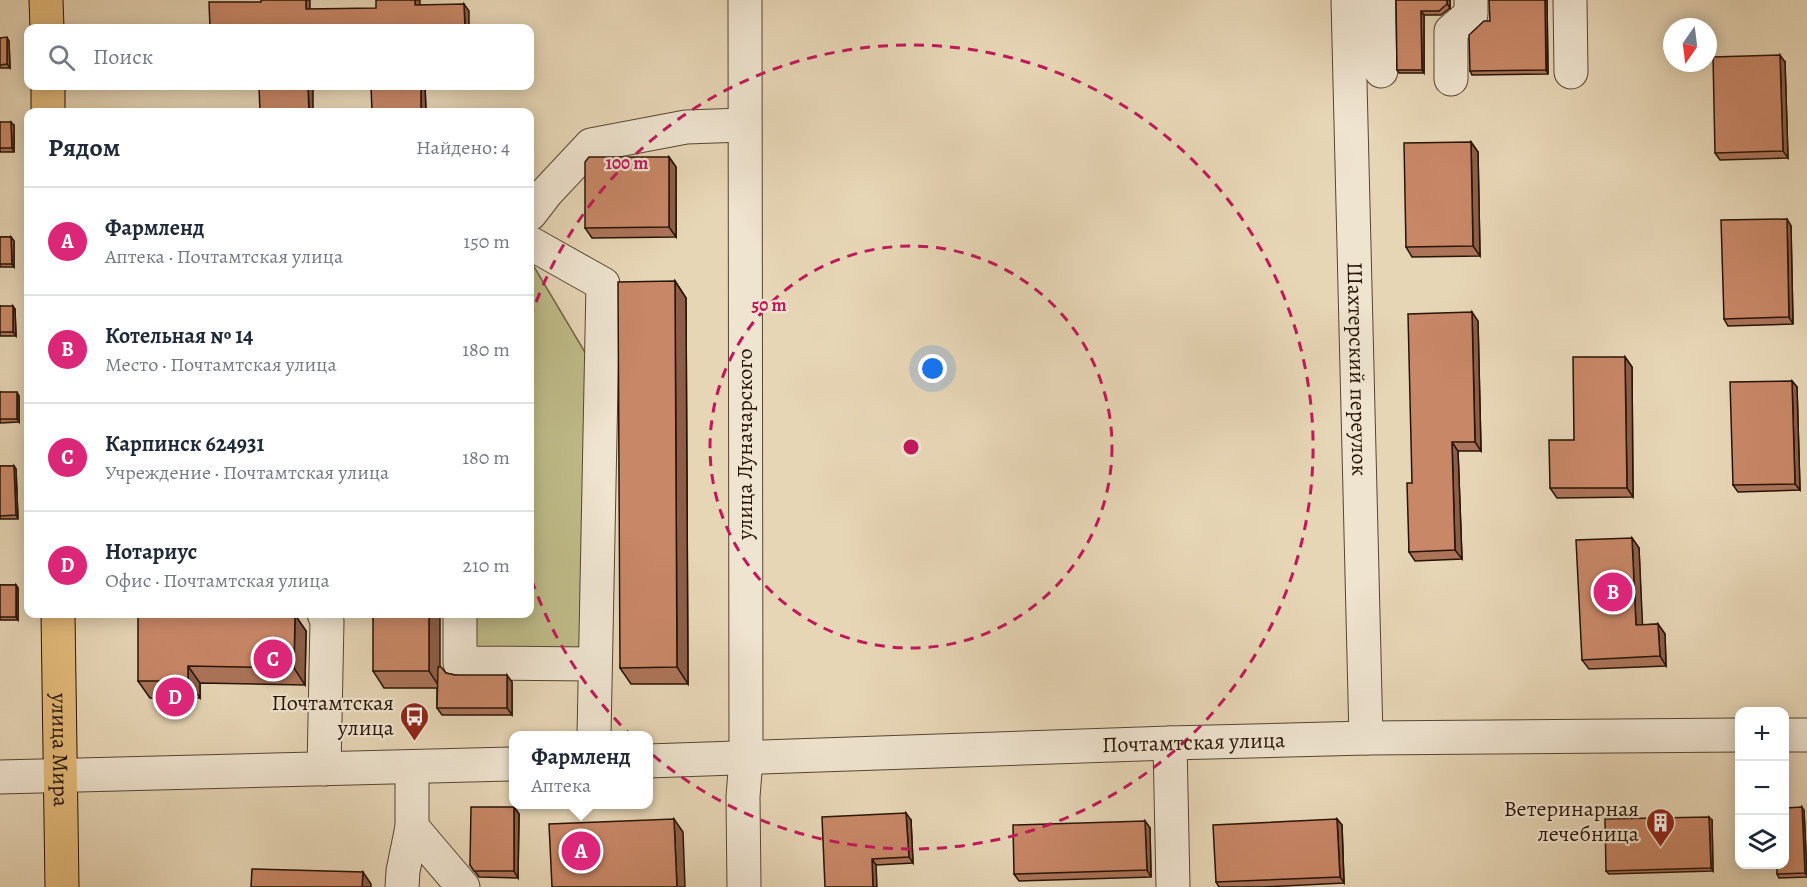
<!DOCTYPE html>
<html lang="ru">
<head>
<meta charset="utf-8">
<style>
	body { margin:0; font-family:Alegreya,serif; background:#f2f2f3; color:#1f2937 }
	.controls { position:absolute; right:18px; bottom:18px; display:grid; overflow:hidden; border-radius:12px; box-shadow:0 3px 15px #0003 }
	.controls button { width:54px; height:54px; display:grid; place-items:center; padding:0; border:0; border-bottom:2px solid #e0e1e3; background:#fff; color:#1f2937; font:30px sans-serif }
	.compass { position:absolute; left:1663px; top:18px; width:54px; height:54px; border-radius:50%; background:#fff; box-shadow:0 3px 15px #0003; rotate:194deg }
	.you { position:absolute; left:933px; top:369px; width:21px; height:21px; margin:-15px; border:4px solid #fff; border-radius:50%; background:#1a73e8; box-shadow:0 0 0 9px #1a73e833 }
	.badge { display:grid; place-items:center; width:39px; height:39px; border-radius:50%; background:#db2777; color:#fff; font-size:20px; font-weight:700 }
	.pin { position:absolute; translate:-50% -50%; border:3px solid #fff; box-shadow:0 2px 6px #0006 }
	.popup { position:absolute; left:509px; top:731px; width:144px; height:78px; box-sizing:border-box; display:grid; place-content:center; border-radius:12px; background:#fff; filter:drop-shadow(0 2px 4px #0005); font-size:20px; white-space:nowrap; color:#747a83 }
	.popup b { font-size:22px; color:#1f2937 }
	.popup::after { content:''; position:absolute; left:50%; top:100%; margin-left:-12px; border:12px solid transparent; border-top-color:#fff }
	.list { margin:0; padding:0; list-style:none }
	h2 { display:flex; justify-content:space-between; align-items:center; height:78px; margin:0; padding:0 24px; font-size:26px }
	h2 small { font-size:20px; font-weight:400; color:#747a83 }
	.list li { display:grid; grid-template-columns:39px 1fr auto; gap:18px; align-items:center; box-sizing:border-box; height:108px; padding:0 24px; border-top:2px solid #e0e1e3 }
	.list b { display:block; font-size:22px; white-space:nowrap }
	.list p { margin:0; font-size:20px; white-space:nowrap; color:#747a83 }
	.list em { font-size:20px; font-style:normal; color:#747a83 }
	.icon { flex:none; width:33px; height:33px; fill:none; stroke:currentColor; stroke-width:2; stroke-linecap:round; stroke-linejoin:round }
	.map { position:relative; flex:none; width:1807px; height:887px; overflow:hidden }
	.search { position:absolute; background:#fff; box-shadow:0 3px 15px #0003; left:24px; top:24px; width:510px; height:66px; display:flex; align-items:center; gap:15px; box-sizing:border-box; padding:0 21px; border-radius:12px; color:#747a83; font-size:22px }
	.panel { position:absolute; background:#fff; box-shadow:0 3px 15px #0003; left:24px; top:108px; width:510px; height:510px; border-radius:12px }
	.map>svg:first-child { display:block }
</style>
</head>
<body>
<div class="map">
<svg width="1807" height="887" viewBox="0 0 1807 887">
	<rect width="100%" height="100%" fill="#e7d6b6"/>
	<filter id="stains"><feTurbulence type="fractalNoise" baseFrequency=".00333" numOctaves="4"/><feColorMatrix values="0 0 0 0 .2 0 0 0 0 .09 0 0 0 0 .02 0 0 0 .5 -.17"/></filter>
	<radialGradient id="worn" r=".72"><stop offset=".6" stop-color="#630" stop-opacity="0"/><stop offset="1" stop-color="#630" stop-opacity=".3"/></radialGradient>
	<polygon fill="#bebb88" stroke="#726848" stroke-width="1.5" points="530,260 592,364 589,658 468,658 468,614 530,614"/>
	<g fill="none" stroke-linecap="round" stroke-linejoin="round">
		<defs>
			<g id="minor">
				<path id="s1" d="M1348,0L1366,738"/>
				<polyline points="1380,0 1381,71"/>
				<polyline points="1570,0 1571,72"/>
				<polyline points="1451,79 1451,31 1471,14 1471,0"/>
				<polyline points="530,214 547,192 591,145 686,127 744,125"/>
				<polyline points="530,243 603,284 594,736"/>
				<polyline points="324,614 327,621 324,769"/>
				<polyline points="460,614 460,663 595,664"/>
				<polyline points="1784,735 1807,735"/>
				<polyline points="1170,743 1173,887"/>
				<path id="s2" d="M648,761L1170,743L1366,738L1740,735"/>
				<polyline points="0,777 514,764"/>
				<polyline points="412,827 463,887"/>
				<polyline points="402,887 403,871 412,827 412,767"/>
				<polyline points="744,887 743,797 746,758 745,0"/>
			</g>
			<g id="major">
				<polyline points="46,0 47,28"/>
				<polyline points="48,86 48,112"/>
				<path id="s3" d="M58,614L62,887"/>
			</g>
		</defs>
		<use href="#minor" stroke="#574433" stroke-width="35"/>
		<use href="#major" stroke="#271407" stroke-width="35"/>
		<use href="#minor" stroke="#efe4d0" stroke-width="33"/>
		<use href="#major" stroke="#e4bb7b" stroke-width="33"/>
	</g>
	<g fill="#ac7459" stroke="#271407" stroke-width="1.5">
		<polygon points="1396,0 1450,0 1450,8 1441,15 1424,15 1424,73 1399,73 1397,70"/>
		<polygon points="1547,0 1548,74 1472,75 1470,71 1490,21"/>
		<polygon points="0,38 9,41 10,68 0,68"/>
		<polygon points="1785,62 1788,158 1720,160 1715,153"/>
		<polygon points="425,86 426,112 372,112"/>
		<polygon points="0,122 14,125 14,152 0,152"/>
		<polygon points="1471,142 1478,152 1480,256 1412,257 1406,247"/>
		<polygon points="669,157 676,167 676,237 592,238 585,228"/>
		<polygon points="1787,219 1791,226 1793,324 1728,326 1724,319"/>
		<polygon points="0,237 11,237 14,241 14,267 0,267"/>
		<polygon points="675,281 686,298 688,684 631,684 620,668"/>
		<polygon points="0,306 15,309 16,336 0,336"/>
		<polygon points="1478,321 1481,451 1458,451 1462,559 1415,561 1409,552 1412,483"/>
		<polygon points="1625,357 1632,367 1633,497 1557,498 1550,488 1574,440"/>
		<polygon points="1792,381 1797,387 1800,490 1738,492 1733,485"/>
		<polygon points="0,392 19,396 19,422 0,423"/>
		<polygon points="0,466 14,466 16,469 18,519 0,519"/>
		<polygon points="1632,538 1639,548 1642,625 1658,624 1665,634 1666,666 1589,669 1582,660"/>
		<polygon points="0,585 16,585 18,588 18,620 0,620"/>
		<polygon points="295,615 306,631 305,685 200,683 200,698 150,698 138,681"/>
		<polygon points="440,667 446,673 455,675 512,682 512,715 442,715 437,708 437,688 384,688 373,671"/>
		<polygon points="514,807 519,814 518,878 479,877 470,865"/>
		<polygon points="1804,810 1807,877 1779,878 1777,874"/>
		<polygon points="1337,819 1342,825 1344,883 1263,887 1219,887 1216,882"/>
		<polygon points="911,820 913,863 876,865 825,887"/>
		<polygon points="1712,820 1713,871 1609,874 1606,871"/>
		<polygon points="1145,821 1150,828 1151,877 1019,881 1014,874"/>
	</g>
	<g fill="#8c5e48" stroke="#271407" stroke-width="1.5">
		<polygon points="306,0 310,0 310,15 306,9"/>
		<polygon points="415,0 420,0 420,12 415,5"/>
		<polygon points="1447,0 1450,0 1450,8 1447,4"/>
		<polygon points="1545,0 1547,0 1548,74 1546,70"/>
		<polygon points="464,4 469,11 469,28 465,28"/>
		<polygon points="1421,11 1424,15 1424,73 1422,70"/>
		<polygon points="7,37 9,41 10,68 7,64"/>
		<polygon points="1780,55 1785,62 1788,158 1783,151"/>
		<polygon points="308,86 313,86 313,112 309,112"/>
		<polygon points="421,86 425,86 426,112 422,112 421,111"/>
		<polygon points="11,122 14,125 14,152 12,148"/>
		<polygon points="1471,142 1478,152 1480,256 1473,246"/>
		<polygon points="669,157 676,167 676,237 669,227"/>
		<polygon points="1787,219 1791,226 1793,324 1789,317"/>
		<polygon points="11,237 14,241 14,267 12,264"/>
		<polygon points="675,281 686,298 688,684 677,667"/>
		<polygon points="13,306 15,309 16,336 13,332"/>
		<polygon points="1472,312 1478,321 1481,451 1475,442"/>
		<polygon points="1625,357 1632,367 1633,497 1627,488"/>
		<polygon points="1792,381 1797,387 1800,490 1795,484"/>
		<polygon points="17,392 19,396 19,422 17,419"/>
		<polygon points="1452,442 1458,451 1462,559 1455,550"/>
		<polygon points="14,466 16,469 18,519 16,515"/>
		<polygon points="1632,538 1639,548 1643,635 1636,625"/>
		<polygon points="16,585 18,588 18,620 16,617"/>
		<polygon points="429,614 440,614 440,688 429,671"/>
		<polygon points="295,615 306,631 305,685 294,668"/>
		<polygon points="1658,624 1665,634 1666,666 1660,656"/>
		<polygon points="188,666 200,683 200,698 188,681"/>
		<polygon points="507,675 512,682 512,715 507,708"/>
		<polygon points="514,807 519,814 518,878 514,871"/>
		<polygon points="1802,807 1804,810 1807,876 1805,873"/>
		<polygon points="906,813 911,820 913,863 909,857"/>
		<polygon points="1709,817 1712,820 1713,871 1711,868"/>
		<polygon points="674,819 683,832 685,887 677,887"/>
		<polygon points="1337,819 1342,825 1344,883 1340,877"/>
		<polygon points="1145,821 1150,828 1151,877 1147,870"/>
		<polygon points="872,859 876,865 877,887 873,887"/>
		<polygon points="363,872 371,884 371,887 362,887"/>
	</g>
	<g fill="#c88767" stroke="#271407" stroke-width="1.5">
		<polygon points="261,0 306,0 306,9 376,8 376,0 415,0 415,5 464,4 465,28 210,28 209,2 261,2"/>
		<polygon points="1396,0 1447,0 1447,4 1439,11 1421,11 1422,70 1397,70"/>
		<polygon points="1489,0 1545,0 1546,70 1470,71 1469,35 1484,21 1490,21"/>
		<polygon points="7,37 7,64 0,65 0,38"/>
		<polygon points="1780,55 1783,151 1715,153 1713,57"/>
		<polygon points="259,86 308,86 309,112 260,112"/>
		<polygon points="371,86 421,86 421,111 372,112"/>
		<polygon points="0,122 11,122 12,148 0,148"/>
		<polygon points="1471,142 1473,246 1406,247 1404,143"/>
		<polygon points="589,157 669,157 669,227 585,228 585,162"/>
		<polygon points="1787,219 1789,317 1724,319 1721,220"/>
		<polygon points="0,237 11,237 12,264 0,264"/>
		<polygon points="675,281 677,667 620,668 618,282"/>
		<rect x="0" y="306" width="13" height="26"/>
		<polygon points="1472,312 1475,442 1452,442 1455,550 1409,552 1407,483 1412,483 1408,314"/>
		<polygon points="1573,357 1625,357 1627,488 1550,488 1549,440 1574,440"/>
		<polygon points="1792,381 1795,484 1733,485 1730,382"/>
		<rect x="0" y="392" width="17" height="27"/>
		<polygon points="0,466 14,466 16,515 0,516"/>
		<polygon points="1632,538 1636,625 1658,624 1660,656 1582,660 1576,540"/>
		<rect x="0" y="585" width="16" height="32"/>
		<polygon points="138,614 231,614 295,615 294,668 188,666 188,681 138,681"/>
		<rect x="373" y="614" width="56" height="57"/>
		<polygon points="438,667 441,667 446,673 455,675 507,675 507,708 437,708"/>
		<polygon points="471,807 514,807 514,871 474,871 470,865"/>
		<polygon points="1802,807 1805,873 1777,874 1777,864 1785,864 1785,808"/>
		<polygon points="906,813 909,857 872,859 873,887 825,887 822,817"/>
		<polygon points="1709,817 1711,868 1606,871 1605,819"/>
		<polygon points="674,819 677,887 552,887 549,824"/>
		<polygon points="1337,819 1340,877 1216,882 1213,825"/>
		<polygon points="1145,821 1147,870 1014,874 1013,825"/>
		<polygon points="252,869 363,872 362,887 251,887"/>
	</g>
	<g fill="none" stroke="#c2185b" stroke-width="3" stroke-dasharray="10 8">
		<circle cx="911" cy="447" r="201"/>
		<path d="M530 319A402 402 0 1 1 530 575"/>
	</g>
	<defs>
		<symbol id="bus-pin" viewBox="-11 -11 22 30"><path d="M0 17L-7.5 6A9.5 9.5 0 1 1 7.5 6Z" fill="#8f2418" stroke="#efe4d0"/><path d="M-5-6H5V4H4V6H2V4H-2V6H-4V4H-5ZM-3.5-4V0h7V-4ZM-3.5 1.2v1.5H-2V1.2ZM2 1.2v1.5H3.5V1.2Z" fill="#fff"/></symbol>
		<symbol id="building-pin" viewBox="-11 -11 22 30"><path d="M0 17L-7.5 6A9.5 9.5 0 1 1 7.5 6Z" fill="#8f2418" stroke="#efe4d0"/><path d="M-4-6H4V6H1V3H-1V6H-4ZM-2.5-4.3h1.7v1.8h-1.7ZM.8-4.3h1.7v1.8H.8ZM-2.5-1h1.7V.8h-1.7ZM.8-1h1.7V.8H.8Z" fill="#fff"/></symbol>
	</defs>
	<g fill-rule="evenodd">
		<use href="#bus-pin" x="398" y="700" width="33" height="45"/>
		<use href="#building-pin" x="1644" y="806" width="33" height="45"/>
	</g>
	<g text-anchor="middle" dominant-baseline="central" stroke-width="4.5" stroke-linejoin="round" paint-order="stroke">
		<g font-size="22" fill="#271407" stroke="#efe4d0">
			<text stroke="none"><textPath href="#s1" startOffset="369">Шахтерский переулок</textPath></text>
			<text transform="translate(745 444) rotate(-90)">улица Луначарского</text>
			<text stroke="none"><textPath href="#s2" startOffset="546">Почтамтская улица</textPath></text>
			<text stroke="none"><textPath href="#s3" startOffset="136">улица Мира</textPath></text>
		</g>
		<g font-size="22" fill="#271407" stroke="#efe4d0" text-anchor="end">
			<text x="394" y="703">Почтамтская<tspan x="394" dy="25">улица</tspan></text>
			<text x="1639" y="809">Ветеринарная<tspan x="1639" dy="25">лечебница</tspan></text>
		</g>
	</g>
	<circle cx="911" cy="447" r="9" fill="#c2185b" stroke="#efe4d0" stroke-width="3"/>
	<g font-size="18" text-anchor="middle" font-weight="bold" fill="#c2185b" stroke="#efe4d0" stroke-width="4.5" stroke-linejoin="round" paint-order="stroke">
		<text x="627" y="169">100 m</text>
		<text x="769" y="311">50 m</text>
	</g>
	<rect width="100%" height="100%" filter="url(#stains)"/>
	<rect width="100%" height="100%" fill="url(#worn)"/>
</svg>
<div class="controls">
<button>+</button>
<button>−</button>
<button><svg class="icon" aria-label="layers" viewBox="0 0 24 24"><path d="M12 4l9 5-9 5-9-5zM3 14l9 5 9-5"/></svg></button>
</div>
<svg class="compass" viewBox="-18 -18 36 36"><path d="M0-13l5 13h-10z" fill="#e53935"/><path d="M0 13l5-13h-10z" fill="#747a83"/></svg>
<div class="you"></div>
<div class="pin badge" style="left:581px;top:851px">A</div>
<div class="popup"><b>Фармленд</b>Аптека</div>
<div class="pin badge" style="left:1613px;top:592px">B</div>
<div class="pin badge" style="left:273px;top:659px">C</div>
<div class="pin badge" style="left:175px;top:697px">D</div>
<div class="search"><svg class="icon" aria-label="search" viewBox="0 0 24 24"><circle cx="10" cy="10" r="6"/><path d="M15 15l6 6"/></svg>Поиск</div>
<section class="panel">
<h2>Рядом<small>Найдено: 4</small></h2>
<ul class="list">
<li><span class="badge">A</span><div><b>Фармленд</b><p>Аптека · Почтамтская улица</p></div><em>150 m</em></li>
<li><span class="badge">B</span><div><b>Котельная № 14</b><p>Место · Почтамтская улица</p></div><em>180 m</em></li>
<li><span class="badge">C</span><div><b>Карпинск 624931</b><p>Учреждение · Почтамтская улица</p></div><em>180 m</em></li>
<li><span class="badge">D</span><div><b>Нотариус</b><p>Офис · Почтамтская улица</p></div><em>210 m</em></li>
</ul>
</section>
</div>
</body>
</html>
